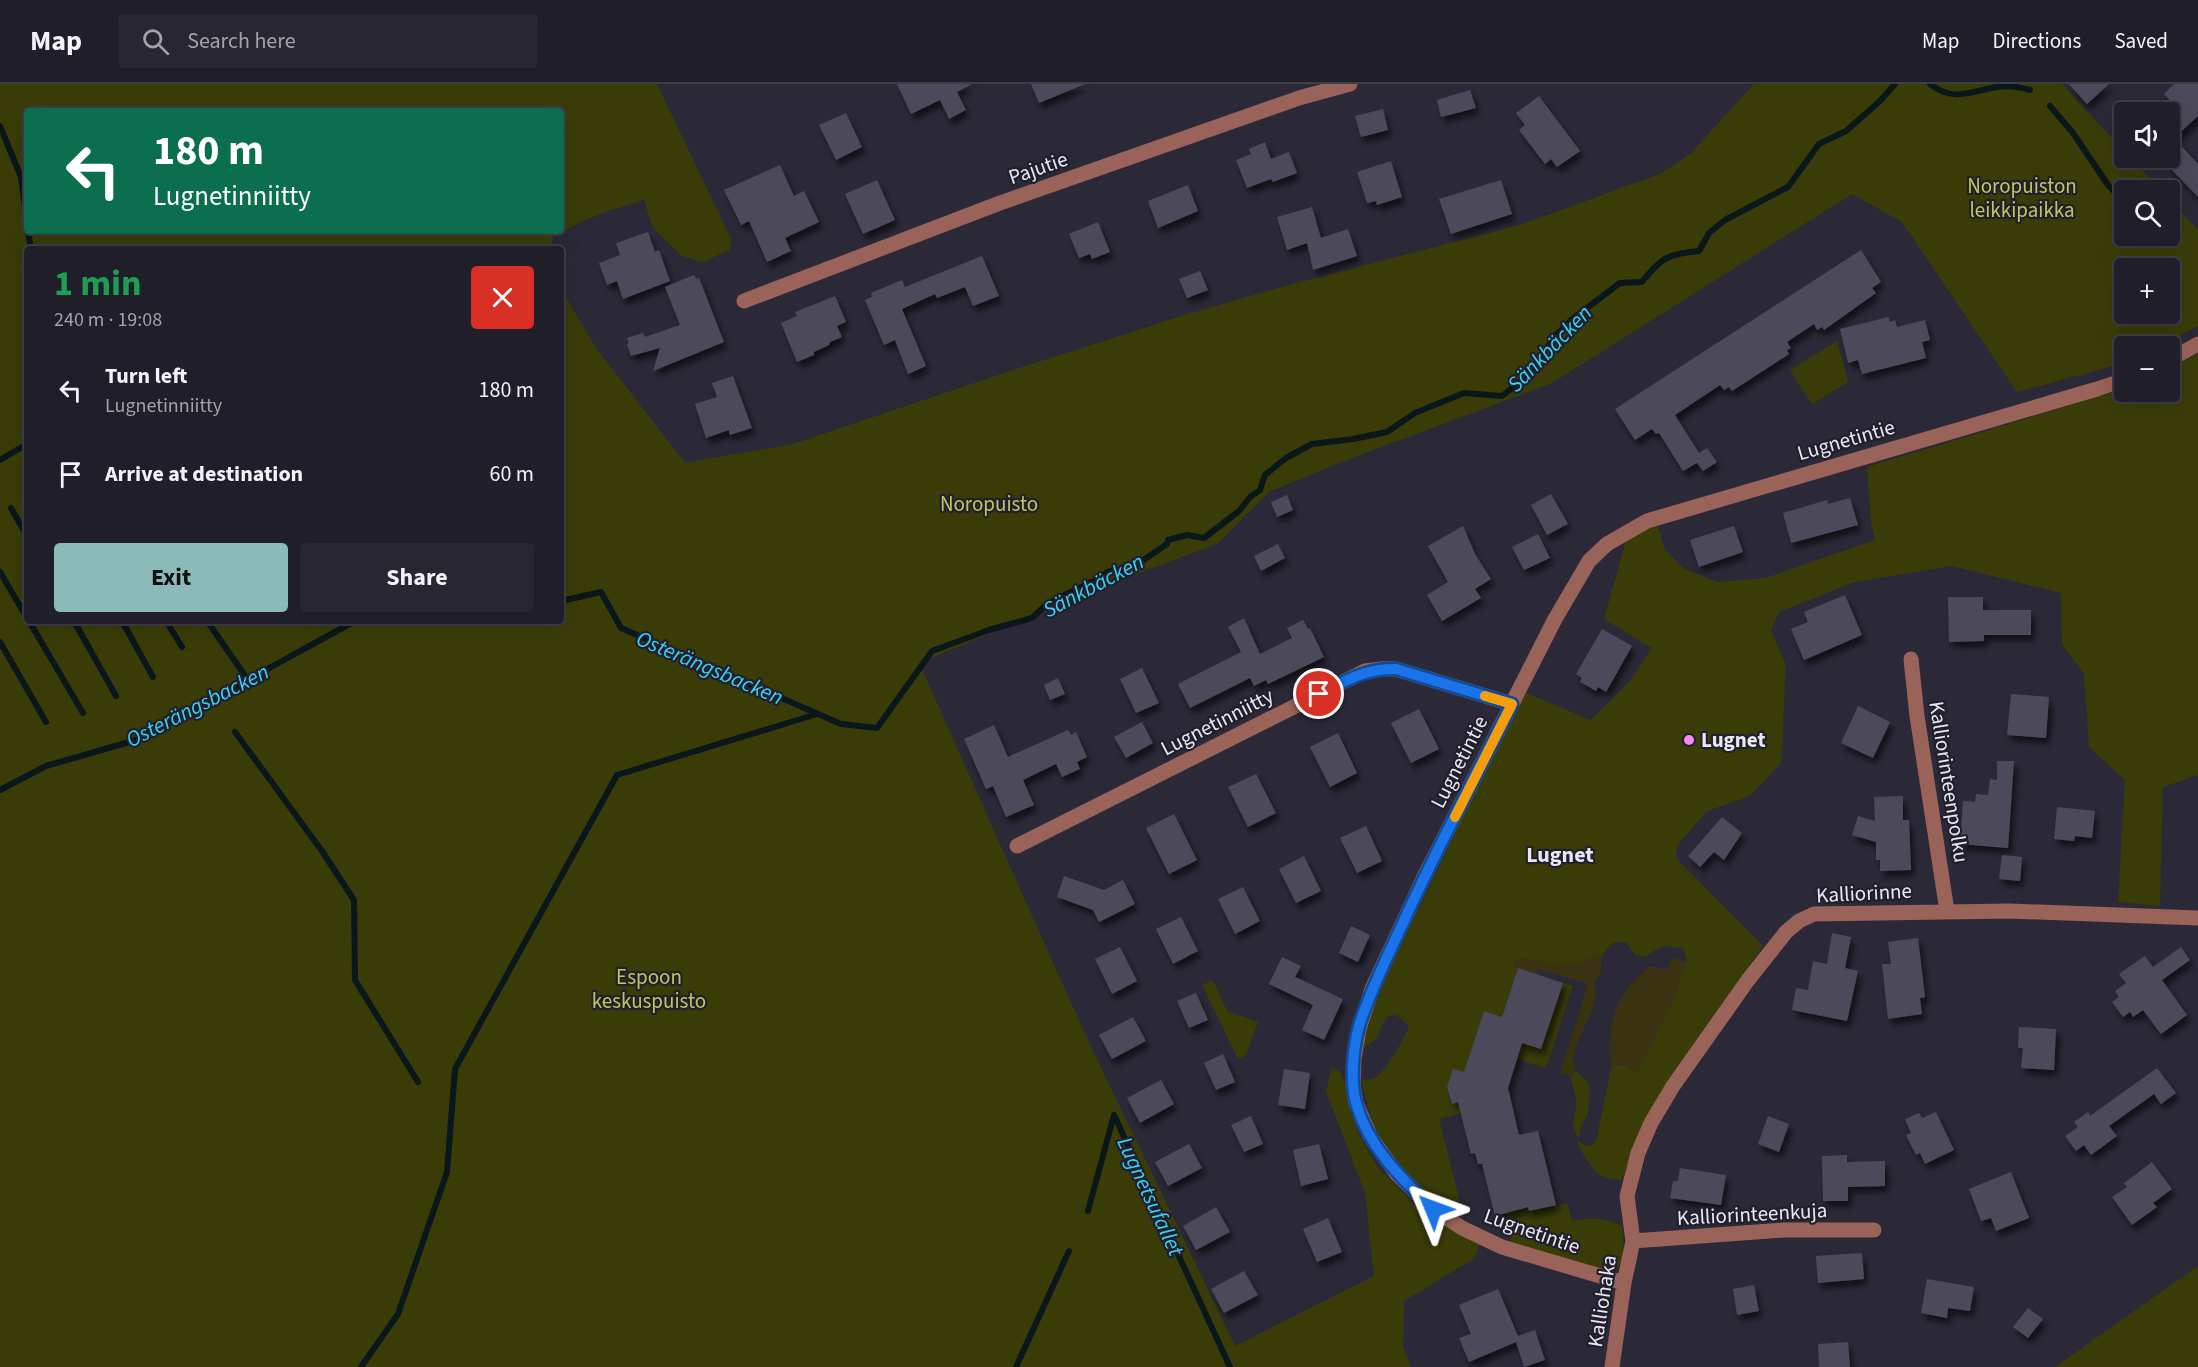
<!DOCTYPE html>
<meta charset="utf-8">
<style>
:root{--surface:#201f29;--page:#282731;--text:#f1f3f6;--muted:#a2a2a8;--line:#3d3d46;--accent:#8bbbb9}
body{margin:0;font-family:"Source Sans 3",sans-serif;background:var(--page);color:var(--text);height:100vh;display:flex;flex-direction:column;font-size:22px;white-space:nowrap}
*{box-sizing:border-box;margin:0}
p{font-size:20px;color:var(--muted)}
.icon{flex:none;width:33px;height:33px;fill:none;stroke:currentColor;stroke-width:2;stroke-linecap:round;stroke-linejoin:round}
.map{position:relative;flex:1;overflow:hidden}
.side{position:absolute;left:24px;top:162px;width:540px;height:378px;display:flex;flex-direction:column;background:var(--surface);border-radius:6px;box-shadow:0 6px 24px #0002,0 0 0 2px var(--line)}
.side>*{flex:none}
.top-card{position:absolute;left:24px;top:24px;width:540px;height:126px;border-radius:6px;box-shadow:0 6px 24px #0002,0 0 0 2px var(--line);background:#0b6e4f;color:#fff;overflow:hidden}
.fabs{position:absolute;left:2114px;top:18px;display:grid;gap:12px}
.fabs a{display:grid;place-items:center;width:66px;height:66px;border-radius:6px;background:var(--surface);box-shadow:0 6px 24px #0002,0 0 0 2px var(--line);font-size:30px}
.pin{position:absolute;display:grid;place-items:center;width:51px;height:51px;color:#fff;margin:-26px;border:3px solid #fff;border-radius:50%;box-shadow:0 2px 6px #0007}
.me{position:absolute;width:66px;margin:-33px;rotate:314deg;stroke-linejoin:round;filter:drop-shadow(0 0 4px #0008)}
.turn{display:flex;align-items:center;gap:21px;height:126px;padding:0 30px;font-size:27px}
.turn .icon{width:78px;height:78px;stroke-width:2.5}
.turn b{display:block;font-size:42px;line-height:51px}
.round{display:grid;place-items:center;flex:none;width:63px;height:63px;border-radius:6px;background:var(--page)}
.headline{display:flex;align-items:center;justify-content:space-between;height:102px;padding:0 30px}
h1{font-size:36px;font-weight:700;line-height:45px;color:#1e9e55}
.primary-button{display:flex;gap:12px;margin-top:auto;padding:12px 30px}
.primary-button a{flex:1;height:69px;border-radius:6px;background:var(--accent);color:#111;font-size:24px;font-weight:700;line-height:69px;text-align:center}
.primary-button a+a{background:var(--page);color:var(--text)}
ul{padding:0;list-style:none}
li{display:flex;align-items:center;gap:18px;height:84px;padding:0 30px}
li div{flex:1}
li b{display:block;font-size:22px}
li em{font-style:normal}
header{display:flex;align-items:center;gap:36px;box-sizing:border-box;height:84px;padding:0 30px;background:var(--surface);border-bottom:2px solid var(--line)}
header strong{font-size:28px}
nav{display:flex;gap:33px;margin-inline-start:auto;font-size:21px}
.search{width:420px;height:54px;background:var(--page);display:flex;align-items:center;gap:15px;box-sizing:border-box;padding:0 21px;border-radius:6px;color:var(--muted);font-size:22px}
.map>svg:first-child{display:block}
.green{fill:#3a3c08;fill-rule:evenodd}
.sand{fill:#3b3212}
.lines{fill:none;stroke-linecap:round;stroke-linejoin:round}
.stream{stroke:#09161a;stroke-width:6}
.building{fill:#4c4a5a;filter:url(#shadow)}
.minor{stroke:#996359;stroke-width:15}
.route-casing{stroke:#114b97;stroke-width:15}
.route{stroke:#1a73e8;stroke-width:10}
.slow{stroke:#f59e0b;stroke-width:10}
.poi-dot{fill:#f589ee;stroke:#221f2d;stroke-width:2}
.labels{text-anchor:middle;stroke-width:4.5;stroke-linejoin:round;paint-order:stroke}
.street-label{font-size:21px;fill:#e9e7f1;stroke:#221f2d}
.park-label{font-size:21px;fill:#c0c75b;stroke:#221f2d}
.poi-label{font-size:21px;font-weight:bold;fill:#e9e7f1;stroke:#221f2d;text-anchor:start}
.water-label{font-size:22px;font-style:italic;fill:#36d4f6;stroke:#221f2d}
.neighbourhood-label{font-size:22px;font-weight:bold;fill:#e9e7f1;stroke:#221f2d}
</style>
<header>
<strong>Map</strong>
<div class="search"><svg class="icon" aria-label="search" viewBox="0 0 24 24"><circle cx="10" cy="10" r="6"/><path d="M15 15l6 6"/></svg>Search here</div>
<nav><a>Map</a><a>Directions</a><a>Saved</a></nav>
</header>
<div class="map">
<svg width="2198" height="1283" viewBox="0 0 2198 1283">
<defs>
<filter id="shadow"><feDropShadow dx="3.5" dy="6" stdDeviation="3" flood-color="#0009"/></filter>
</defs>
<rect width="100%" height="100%" fill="#2b2937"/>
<!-- green -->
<path class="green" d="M0,0H657L731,155L730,166L702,178L682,172L653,144L644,116C608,127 585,133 553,154L550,165H27V537H561V205L596,264L685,379L793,360L1013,286L1185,231L1278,204L1523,140L1662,89L1691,69L1754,0H2062L2124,67V74H2130L2161,106H2124V152H2169V115L2198,146V242L2159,262H2124V279L2017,308L1902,138L1852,110L1552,299L1339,379L1269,408L1217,460L1101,503L919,579L1084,948L1235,1262L1374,1192L1365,1109L1326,1007L1332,983L1341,989L1358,1048L1378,1084L1425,1130L1479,1160L1475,1174L1404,1217L1403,1263L1411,1283H0ZM27,27H561V147H27ZM2124,184H2169V230H2124Z
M1837,257L1848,298L1812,320L1790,286Z
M2198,270V691L2163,703L2160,822L2118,818L2125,696L2089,663L2084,590L2062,560L2061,509L1952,482L1854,498L1779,528L1771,546L1786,581L1781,679L1750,712L1707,727L1677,761L1676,774L1763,862L1668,996L1621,1096C1595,1096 1590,1081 1578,1061V1056L1582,1060L1589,1062L1596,1058L1611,984C1623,976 1627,982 1638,988L1674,913L1687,877L1683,864L1663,862L1644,873L1635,871L1626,858L1613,859L1601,873C1587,873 1578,882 1564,882C1548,881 1533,875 1517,875L1514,881L1518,884L1502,933L1484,927L1464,988L1453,985L1447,1003L1451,1019L1458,1018L1461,1029L1439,1035L1459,1114L1453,1129L1428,1112L1399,1081L1374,1044L1361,997C1365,996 1371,995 1375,994C1384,989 1407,952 1409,942L1396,931L1389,932L1384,937L1377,954L1361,966V958L1374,918L1502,651L1526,609L1591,636L1630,597L1652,564L1604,535L1626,457L1657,439L1664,464L1684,485L1718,498L1766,494L1875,456L1871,438L1867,383L2124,305V308H2169V284Z
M1213,896L1227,927L1258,938L1246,971L1238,975L1202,901Z
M1563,899L1573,902L1546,984L1517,975L1522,959L1541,964Z
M1576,987L1587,997L1590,1004L1588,1029L1580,1045L1579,1054C1567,1041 1578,1028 1576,1014C1575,1007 1572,1000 1571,994Z
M1567,1119L1572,1137C1593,1134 1602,1133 1622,1142C1622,1159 1631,1182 1608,1188L1511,1159L1506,1129L1528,1123L1530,1127Z
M2198,1182V1283H2055Z"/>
<!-- sand -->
<path class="sand" d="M1590,873H1601V886L1594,901C1604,925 1564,961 1576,987L1571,992L1560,989L1588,900L1538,885L1536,890L1518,884L1514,877C1533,867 1559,893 1590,873Z
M1677,874L1684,878L1687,877L1674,913L1638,988C1628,981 1622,976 1611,984C1607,952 1611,920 1635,896C1639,892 1644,886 1649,883C1655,881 1660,886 1667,885L1672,875Z"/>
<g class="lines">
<!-- stream -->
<path class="stream" d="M1930,0C1954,19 1971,7 1997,3C2009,1 2018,3 2030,6
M2050,22L2073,49L2108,101L2124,118
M0,42L21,93L27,139
M28,147L31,165
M0,376L27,360
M11,424L27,452
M0,488L27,534
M561,517L601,508L621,544L841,640L877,644L932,567L989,546L1032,534L1048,519L1100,494L1107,488L1136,481L1167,460L1168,456L1187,451L1204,454L1239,427L1250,413L1260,406L1265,391L1286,374L1312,360L1353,355L1387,348L1415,329L1464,309L1502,312L1526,293L1557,250L1571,236L1620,199L1642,198C1662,173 1668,170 1699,167L1709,149L1725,136L1788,103L1819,60L1846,47L1880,17L1895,0
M29,537L83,629
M74,537L116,612
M122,537L153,593
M166,537L182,563
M207,537L248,596
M0,558L46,638
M235,648L322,767L354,816L355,896L418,998
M0,706L46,682L140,655L355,537
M1088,1127L1114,1031L1230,1283
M361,1283L398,1230L447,1088L455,985L617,691L817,630
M1016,1283L1069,1167"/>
</g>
<!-- building -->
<path class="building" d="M897,0H972L957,8L966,26L949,35L940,16L911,30Z
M1031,0H1085L1039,19Z
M2069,0H2109L2087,20Z
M2174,0H2198V32L2174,54L2198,80V113L2169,83V15L2164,10Z
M1470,6L1476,24L1441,33L1437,16Z
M1539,12L1580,67L1557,83L1551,75L1545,80L1519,46L1525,41L1516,29Z
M1383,25L1388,46L1361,53L1355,32Z
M846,29L862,63L836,76L819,41Z
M1265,58L1271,75L1289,68L1297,89L1273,98L1271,95L1247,104L1236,76L1251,70L1249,65Z
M1391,77L1402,113L1377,121L1376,117L1367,119L1357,88Z
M780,81L794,112L804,107L819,138L785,154L791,167L767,178L749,137L741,141L724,106Z
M877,96L895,136L863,150L845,110Z
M1501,96L1512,130L1451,150L1439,115Z
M1188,101L1198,127L1158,144L1148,117Z
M1312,123L1321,154L1348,145L1357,172L1313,186L1307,159L1287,166L1277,133Z
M1098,138L1110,168L1092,175L1090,170L1079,174L1069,150Z
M648,148L655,168L659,166L670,197L623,215L617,197L607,201L599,179L620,171L616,159Z
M1861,166L1881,198L1872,204L1876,209L1824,246L1822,243L1817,246L1814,240L1787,258L1791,264L1787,266L1789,270L1732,307L1729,303L1724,306L1720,301L1675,331L1699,369L1707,364L1717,378L1703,387L1697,379L1683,387L1659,349L1656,350L1652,345L1635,356L1615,325Z
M982,172L999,212L973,222L965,203L937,214L935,210L902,225L926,282L908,290L895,256L884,261L865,216L872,213L871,209L902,196L905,203Z
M1200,187L1208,206L1187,214L1179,195Z
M694,191L696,195L699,194L724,258L653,287L660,264L631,272L627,260L629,259L627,254L643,249L645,253L680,241L665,203Z
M835,212L846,238L837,242L842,253L830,258L829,261L814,268V271L797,278L781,239L797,232L795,228Z
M1889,233L1890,238L1895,236L1897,243L1925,236L1930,256L1922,258L1926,274L1862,290L1858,276L1848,279L1840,245Z
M733,292L752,344L730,351L729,346L706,354L695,320L717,313L712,299Z
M1551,410L1568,440L1547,451L1531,421Z
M1287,411L1293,426L1277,433L1271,418Z
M1850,414L1858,441L1791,459L1783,429L1827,416L1828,420Z
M1463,442L1475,470L1491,495L1475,505L1481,514L1442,537L1427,511L1448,498L1428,462Z
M1734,442L1743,468L1699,483L1690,456Z
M1538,450L1550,474L1524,486L1512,463Z
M1278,460L1285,474L1261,487L1254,472Z
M1845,511L1862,551L1804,576L1791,545L1808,538L1804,528Z
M1948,513H1983V526H2031V551H1984V557L1949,558Z
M1244,534L1260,570L1292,554L1287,544L1303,536L1308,545L1310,544L1324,573L1268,600L1266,596L1254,602L1250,594L1190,624L1178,600L1241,568L1228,543Z
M1602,545L1632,562L1606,608L1598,603L1596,607L1580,598L1582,594L1576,590Z
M1142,584L1159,619L1136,629L1120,595Z
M1058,594L1065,610L1050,616L1044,601Z
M2011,610L2049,613L2046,654L2007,651Z
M1858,622L1890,638L1873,674L1841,659Z
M1419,625L1439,665L1411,679L1391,639Z
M1142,638L1153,659L1126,674L1114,653Z
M994,641L1008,673L1068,646L1071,651L1076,648L1087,673L1077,678L1080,685L1062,693L1056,680L1023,696L1034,721L1006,733L993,702L986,705L964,655Z
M1338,649L1357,689L1330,703L1310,663Z
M1997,677H2014L2008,764L1960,760L1963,717L1975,718L1976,710L1988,711L1990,695L1997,696Z
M1256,690L1276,729L1248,743L1228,703Z
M1903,712V736H1909L1911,786L1880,787V776H1876V758L1852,751L1858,732L1875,737L1874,713Z
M2057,723L2095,727L2092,754L2075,752L2074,757L2054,755Z
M1174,730L1197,776L1169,790L1146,744Z
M1722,733L1742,749L1724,776L1714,768L1700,783L1688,772Z
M1366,742L1382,777L1357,789L1340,754Z
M2002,771L2022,773L2020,797L1999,795Z
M1304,772L1321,807L1296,819L1279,785Z
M1064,792L1104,806L1123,796L1135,820L1099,838L1093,826L1057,813Z
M1243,803L1260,837L1235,850L1218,815Z
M1181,833L1198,867L1173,880L1156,845Z
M1351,842L1370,851L1358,878L1339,869Z
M1832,849L1851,853L1845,884L1858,887L1847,937L1792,926L1796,904L1808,906L1813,877L1827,880Z
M1918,854L1925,913L1920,914L1922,930L1888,935L1882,880H1891L1888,858Z
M1120,863L1137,897L1112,910L1095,875Z
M2181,863L2190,876L2162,896L2187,931L2161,950L2143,926L2133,933L2130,928L2123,933L2112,918L2119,913L2115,907L2126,899L2119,890L2145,872L2153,883Z
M1282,873L1301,882L1295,893L1343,915L1324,956L1302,946L1313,921L1269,900Z
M1518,884L1563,899L1541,965L1522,959L1508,1004L1519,1051L1538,1047L1556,1121L1529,1127L1528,1123L1495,1132L1482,1080H1478L1475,1069L1471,1070L1458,1018L1452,1020L1447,1003L1453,985L1464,988L1484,927L1502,933Z
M1196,909L1208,936L1189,944L1177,917Z
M1133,933L1146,957L1112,975L1099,951Z
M2019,943L2056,945L2054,986L2021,984L2023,964H2018Z
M1223,970L1235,998L1216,1006L1204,979Z
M2157,984L2176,1009L2161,1020L2154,1010L2109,1042L2117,1052L2091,1071L2084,1061L2076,1067L2065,1052L2078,1043L2074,1038L2088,1028L2090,1032Z
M1284,985L1310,989L1305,1025L1278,1021Z
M1161,996L1174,1020L1140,1039L1127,1014Z
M1936,1028L1954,1066L1925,1080L1920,1069L1916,1071L1906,1051L1911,1049L1905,1035L1919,1029L1922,1034Z
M1251,1032L1263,1060L1244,1068L1231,1041Z
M1768,1032L1789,1040L1779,1068L1758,1060Z
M1189,1060L1202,1084L1168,1102L1155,1078Z
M1319,1060L1328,1095L1301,1102L1293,1066Z
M1847,1071V1078L1885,1077V1102L1848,1103V1117H1823L1822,1072Z
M2152,1078L2172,1105L2153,1119L2157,1123L2132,1141L2112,1113L2127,1103L2124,1099Z
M1680,1084L1726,1091L1721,1121L1670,1114L1673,1097H1678Z
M2011,1088L2029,1134L1996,1147L1991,1134L1981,1137L1969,1105Z
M1216,1123L1230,1148L1196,1166L1183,1142Z
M1328,1134L1342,1168L1317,1178L1303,1145Z
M1862,1169L1864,1195L1818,1199L1816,1172Z
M1244,1187L1258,1211L1224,1229L1211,1205Z
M1927,1195L1974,1203L1970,1227L1948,1224L1947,1234L1921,1229Z
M1754,1201L1759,1227L1737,1231L1733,1205Z
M1498,1205L1518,1252L1535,1246L1545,1276L1524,1283L1516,1258L1469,1278L1459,1254L1471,1250L1459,1221Z
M2028,1224L2043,1235L2028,1254L2013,1243Z
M1848,1258L1850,1283H1819L1818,1260Z"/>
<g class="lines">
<!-- minor -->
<path class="minor" d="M744,217L1000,119L1299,14L1350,0
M2169,276L2198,260
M1911,575L1917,632L1947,827
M1017,762L1365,587L1381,585H1396L1512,620
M1633,1157L1784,1146H1874
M1624,1199L1502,1163L1462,1144L1433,1125L1396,1089L1370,1052L1356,1019L1353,1001L1354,975L1359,945L1372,905L1425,791L1555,535L1589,477L1607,460L1647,437L2097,305L2124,296
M1612,1283L1624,1199L1633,1157L1627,1112L1638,1069L1651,1039L1673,1002L1748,896L1786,848L1799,837L1814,830L2009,827L2198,834"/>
</g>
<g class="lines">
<defs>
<path id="route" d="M1319,610C1346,597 1365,584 1396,585L1512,620C1475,694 1436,766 1402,841C1387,874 1370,907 1359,942C1353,965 1350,996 1356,1019C1368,1063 1402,1095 1433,1125"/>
</defs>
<!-- route casing -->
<use href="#route" class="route-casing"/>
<!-- route -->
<use href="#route" class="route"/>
<!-- slow -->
<path class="slow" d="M1455,733L1512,620L1485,612"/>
</g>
<!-- markers -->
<circle class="poi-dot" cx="1689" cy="656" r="6"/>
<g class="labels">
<!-- street labels -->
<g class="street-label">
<text transform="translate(1038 84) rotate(-19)" y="7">Pajutie</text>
<text transform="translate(1846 356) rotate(-16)" y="7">Lugnetintie</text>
<text transform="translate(1217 638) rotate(-27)" y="7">Lugnetinniitty</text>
<text transform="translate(1459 678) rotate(-63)" y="7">Lugnetintie</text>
<text transform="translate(1949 698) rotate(81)" y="7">Kalliorinteenpolku</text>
<text transform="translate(1864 809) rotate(-3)" y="7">Kalliorinne</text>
<text transform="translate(1752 1130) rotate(-3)" y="7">Kalliorinteenkuja</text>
<text transform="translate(1532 1147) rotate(19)" y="7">Lugnetintie</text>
<text transform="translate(1602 1217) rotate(-81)" y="7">Kalliohaka</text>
</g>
<!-- park labels -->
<g class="park-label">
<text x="2022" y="109">Noropuiston<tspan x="2022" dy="24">leikkipaikka</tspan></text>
<text x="989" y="427">Noropuisto</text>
<text x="649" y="900">Espoon<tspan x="649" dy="24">keskuspuisto</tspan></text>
</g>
<!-- poi labels -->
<g class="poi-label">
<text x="1701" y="663">Lugnet</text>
</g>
<!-- water labels -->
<g class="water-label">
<text transform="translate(1549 264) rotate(-46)" y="8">Sänkbäcken</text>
<text transform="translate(1093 501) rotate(-28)" y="8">Sänkbäcken</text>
<text transform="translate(710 583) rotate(23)" y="8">Osterängsbacken</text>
<text transform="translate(197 621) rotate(-27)" y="8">Osterängsbacken</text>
<text transform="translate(1151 1112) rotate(65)" y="8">Lugnetsufallet</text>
</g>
<!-- neighbourhood labels -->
<g class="neighbourhood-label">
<text x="1560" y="778">Lugnet</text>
</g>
</g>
</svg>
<div class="fabs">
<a><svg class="icon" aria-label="sound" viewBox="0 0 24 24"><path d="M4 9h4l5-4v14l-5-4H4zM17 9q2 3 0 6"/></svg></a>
<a><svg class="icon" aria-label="search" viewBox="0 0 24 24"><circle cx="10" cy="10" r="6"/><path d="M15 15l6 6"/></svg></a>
<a>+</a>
<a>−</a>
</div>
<div class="pin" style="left:1319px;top:610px;background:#d93025"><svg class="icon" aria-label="arrive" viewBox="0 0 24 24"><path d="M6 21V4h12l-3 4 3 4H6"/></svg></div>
<svg class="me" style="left:1433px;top:1125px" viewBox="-20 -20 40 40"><path d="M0-17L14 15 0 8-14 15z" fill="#1a73e8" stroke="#fff" stroke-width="4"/></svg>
<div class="top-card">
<div class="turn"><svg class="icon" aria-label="left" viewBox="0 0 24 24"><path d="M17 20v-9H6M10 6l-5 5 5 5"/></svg><div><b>180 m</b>Lugnetinniitty</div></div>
</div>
<section class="side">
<div class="headline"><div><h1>1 min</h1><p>240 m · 19:08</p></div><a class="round" style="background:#d93025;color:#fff"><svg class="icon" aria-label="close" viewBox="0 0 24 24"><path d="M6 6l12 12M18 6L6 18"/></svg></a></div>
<ul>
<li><svg class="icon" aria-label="left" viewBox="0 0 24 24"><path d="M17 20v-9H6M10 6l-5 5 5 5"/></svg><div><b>Turn left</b><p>Lugnetinniitty</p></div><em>180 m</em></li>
<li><svg class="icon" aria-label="arrive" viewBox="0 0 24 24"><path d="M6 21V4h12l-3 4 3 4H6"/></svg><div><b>Arrive at destination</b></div><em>60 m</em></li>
</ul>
<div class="primary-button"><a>Exit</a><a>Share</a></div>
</section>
</div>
